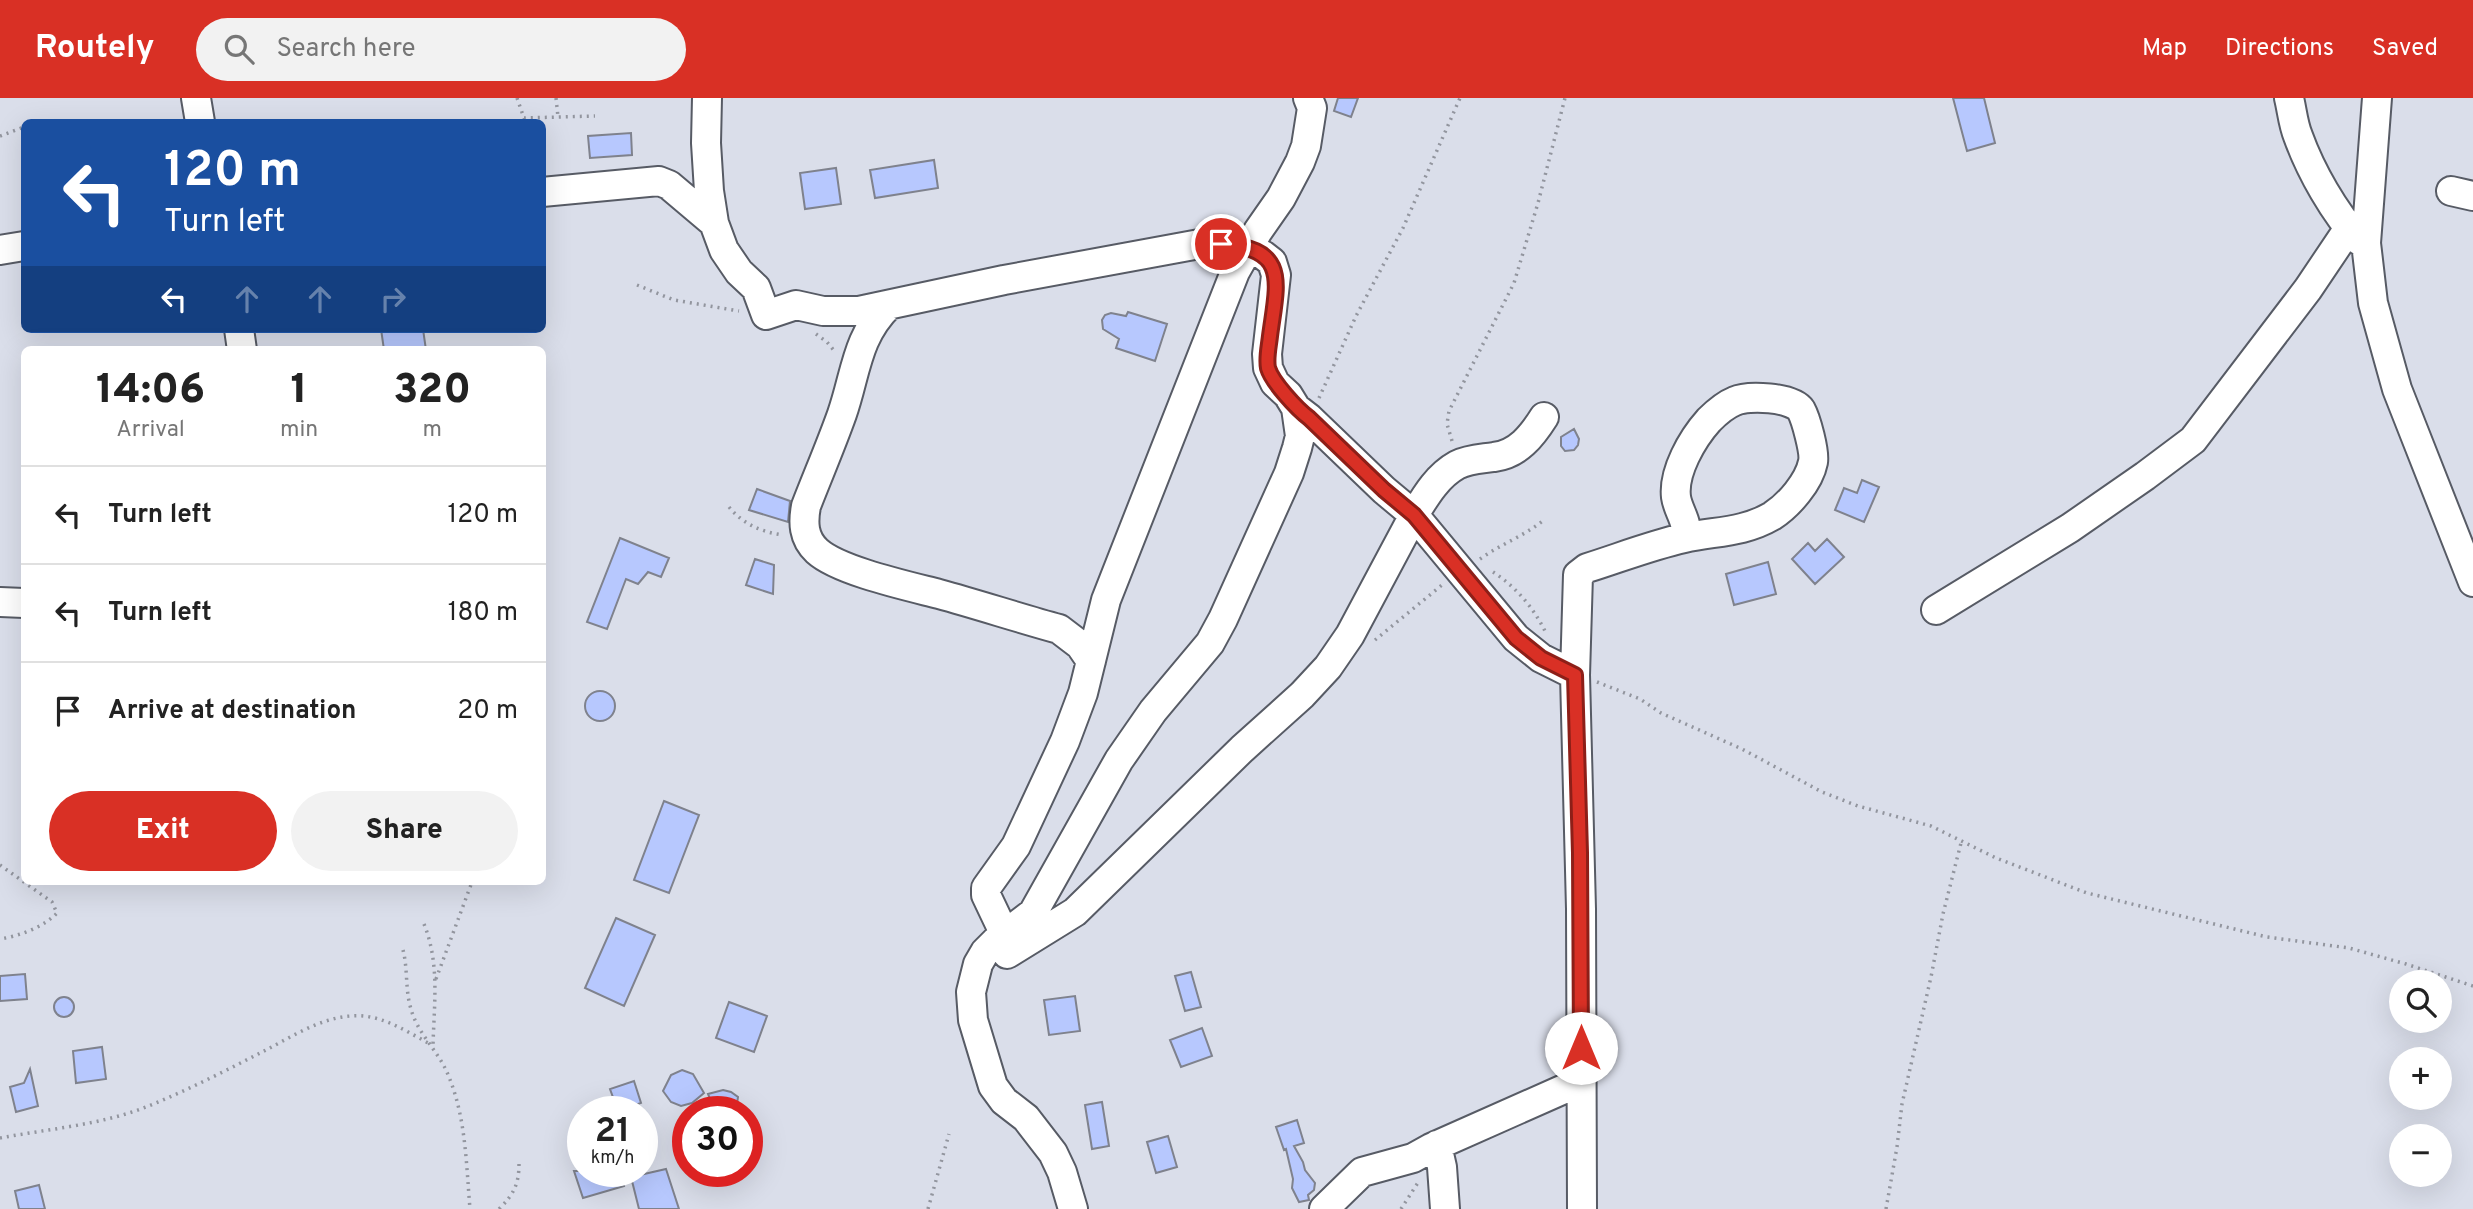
<!DOCTYPE html>
<meta charset="utf-8">
<style>
:root{--surface:#fff;--page:#f2f2f2;--text:#222;--muted:#767676;--line:#e0e0e0;--accent:#d93025}
body{margin:0;font-family:Overpass,sans-serif;background:var(--page);color:var(--text);height:100vh;display:flex;flex-direction:column;font-size:26px;white-space:nowrap}
*{box-sizing:border-box;margin:0}
p{font-size:23px;color:var(--muted)}
.icon{flex:none;width:38px;height:38px;fill:none;stroke:currentColor;stroke-width:2;stroke-linecap:round;stroke-linejoin:round}
.map{position:relative;flex:1;overflow:hidden}
.drawer{position:absolute;left:21px;top:248px;width:525px;height:539px;display:flex;flex-direction:column;background:var(--surface);border-radius:10px;box-shadow:0 7px 28px #0002}
.drawer>*{flex:none}
.top-card{position:absolute;left:21px;top:21px;width:525px;height:214px;border-radius:10px;box-shadow:0 7px 28px #0002;background:#1a4fa0;color:#fff;overflow:hidden}
.tools{position:absolute;left:2389px;top:872px;display:grid;gap:14px}
.tools a{display:grid;place-items:center;width:63px;height:63px;border-radius:50%;background:var(--surface);box-shadow:0 7px 28px #0002;font-size:35px}
.speed{position:absolute;left:567px;top:998px;display:flex;gap:14px;font-size:35px;font-weight:700;text-align:center}
.speed>*{display:grid;place-content:center;width:91px;height:91px;border-radius:50%;background:var(--surface);box-shadow:0 7px 28px #0002;line-height:1}
.speed small{font-size:18px;font-weight:400}
.speed .limit{border:10px solid #d22;background:#fff;color:#111}
.pin{position:absolute;display:grid;place-items:center;width:60px;height:60px;color:#fff;margin:-30px;border:4px solid #fff;border-radius:50%;box-shadow:0 2px 7px #0007}
.me{position:absolute;width:77px;margin:-38px;rotate:0deg;stroke-linejoin:round;filter:drop-shadow(0 0 5px #0008)}
.turn{display:flex;align-items:center;gap:24px;height:147px;padding:0 28px;font-size:32px}
.turn .icon{width:91px;height:91px;stroke-width:2.5}
.turn b{display:block;font-size:49px;line-height:60px}
.lanes{display:flex;align-items:center;height:66px;padding:0 28px;background:#0003;justify-content:center;gap:35px;direction:ltr}
.lanes .off{opacity:.35}
.eta{display:flex;justify-content:space-evenly;align-items:center;height:119px;text-align:center}
.eta b{font-size:42px;font-weight:800;line-height:49px}
.action{display:flex;gap:14px;margin-top:auto;padding:14px 28px}
.action a{flex:1;height:80px;border-radius:42px;background:var(--accent);color:#fff;font-size:28px;font-weight:800;line-height:80px;text-align:center}
.action a+a{background:var(--page);color:var(--text)}
ul{padding:0;list-style:none}
li{display:flex;align-items:center;gap:21px;height:98px;padding:0 28px;border-top:2px solid var(--line)}
li div{flex:1}
li b{display:block;font-size:26px}
li em{font-style:normal}
header{display:flex;align-items:center;gap:42px;box-sizing:border-box;height:98px;padding:0 35px;background:var(--accent);color:#fff}
header strong{font-size:33px}
nav{display:flex;gap:38px;margin-inline-start:auto;font-size:24px}
.search{width:490px;height:63px;background:var(--page);display:flex;align-items:center;gap:18px;box-sizing:border-box;padding:0 24px;border-radius:38px;color:var(--muted);font-size:26px}
.map>svg:first-child{display:block}
.building{fill:#b7c8fe;stroke:#7f828d;stroke-width:2}
.lines{fill:none;stroke-linecap:round;stroke-linejoin:round}
.minor-casing{stroke:#575b65;stroke-width:32}
.path{stroke:#92959e;stroke-width:3.5;stroke-dasharray:2 5;stroke-linecap:butt}
.minor{stroke:#fff;stroke-width:28}
.route-casing{stroke:#8d1f18;stroke-width:18}
.route{stroke:#d93025;stroke-width:12}
</style>
<header>
<strong>Routely</strong>
<div class="search"><svg class="icon" aria-label="search" viewBox="0 0 24 24"><circle cx="10" cy="10" r="6"/><path d="M15 15l6 6"/></svg>Search here</div>
<nav><a>Map</a><a>Directions</a><a>Saved</a></nav>
</header>
<div class="map">
<svg width="2473" height="1111" viewBox="0 0 2473 1111">
<rect width="100%" height="100%" fill="#dadeea"/>
<!-- building -->
<path class="building" d="M1338,0H1358L1351,19L1334,13Z
M1953,0H1984L1995,45L1967,53Z
M631,35L632,57L590,60L588,38Z
M934,62L938,90L875,100L870,72Z
M836,70L841,106L805,111L800,75Z
M1128,214L1167,226L1155,263L1116,250L1119,241L1103,231L1102,222L1105,217L1111,215L1126,218Z
M381,231H423L426,252H384Z
M1574,331L1579,341L1578,347L1574,352L1565,353L1561,348V339Z
M1862,382L1879,389L1864,424L1835,412L1844,390L1857,395Z
M757,391L790,403L788,424L749,412Z
M620,440L669,460L661,479L648,474L638,486L626,481L607,531L587,524Z
M1827,441L1844,459L1815,486L1792,461L1808,445L1815,453Z
M755,461L774,467L773,496L746,487Z
M1768,464L1776,496L1734,507L1726,476Z
M585 608a15 15 0 1 1 30 0a15 15 0 1 1-30 0Z
M664,703L699,717L669,795L634,782Z
M616,820L655,837L624,908L585,890Z
M1191,874L1201,909L1185,913L1175,878Z
M25,876L27,901L0,903V878Z
M1075,898L1080,933L1049,937L1044,902Z
M54 909a10 10 0 1 1 20 0a10 10 0 1 1-20 0Z
M729,904L767,918L754,954L716,940Z
M1202,930L1212,958L1181,969L1170,942Z
M102,949L106,981L76,985L73,953Z
M30,971L38,1008L16,1014L10,989L24,985Z
M682,972L693,976L704,995L692,1005L681,1008L671,1004L663,993L671,977Z
M634,983L641,1005L618,1013L610,991Z
M723,992L731,994L738,999L736,1013H715L708,996Z
M1102,1004L1109,1048L1092,1051L1085,1007Z
M1297,1022L1304,1045L1294,1048L1303,1064L1305,1072L1315,1085L1314,1092L1308,1097L1309,1102L1299,1104L1292,1090L1293,1081L1286,1051L1284,1052L1276,1029Z
M1168,1038L1177,1069L1156,1075L1147,1044Z
M666,1071L679,1111H639L631,1079Z
M574,1073H620L624,1088L583,1100Z
M39,1087L45,1111H19L15,1093Z"/>
<g class="lines">
<defs>
<path id="minor" d="M196,0L200,24
M707,0L706,45L709,93L714,125L724,152L739,174L756,190L766,217L796,207L823,213H859L1004,182L1205,145L1236,147L1250,150L1263,157L1272,164L1276,177L1267,256L1268,270L1275,285L1288,297L1296,310L1300,338L1297,350L1289,375L1223,521L1210,545L1153,613L1119,662L1033,815L995,844L985,854L978,866L971,894L973,922L993,988L1004,1003L1026,1020L1053,1055L1062,1074L1073,1111
M2289,0C2292,12 2293,26 2298,38C2311,74 2334,114 2360,143
M2377,0L2366,145L2373,205L2397,291L2473,484
M2451,93L2473,98
M542,94L659,83L669,87L714,125
M0,152L24,148
M889,207C856,239 856,276 842,316C831,347 818,377 806,408C803,424 803,440 817,453C839,473 908,488 939,496C979,507 1019,520 1059,531L1080,547L1091,563
M239,231L242,252
M1296,310L1309,320L1384,392L1414,417C1425,399 1437,378 1457,367C1469,361 1481,361 1494,359C1518,356 1532,338 1544,319
M0,504L24,505
M1936,512L2070,430L2145,378L2193,342L2308,191L2349,130
M1005,837L986,797V790L1016,748L1065,643L1083,595L1106,502L1235,174L1258,133L1281,100L1300,64L1306,48L1312,10L1308,0
M1007,856L1075,814L1242,651L1302,597L1328,569L1350,537L1414,417L1516,540L1541,560L1575,577
M1437,1047L1442,1069L1445,1111
M1324,1111L1362,1074L1413,1060L1431,1050L1564,991
M1582,1111L1581,811L1575,577L1578,477L1587,470C1619,460 1652,447 1684,440C1715,433 1743,435 1772,418C1789,407 1809,384 1813,364C1815,354 1806,321 1801,312C1792,299 1748,297 1735,303C1725,307 1716,315 1709,322C1692,341 1673,374 1676,399C1678,414 1690,425 1684,440"/>
</defs>
<!-- minor casing -->
<use href="#minor" class="minor-casing"/>
<!-- path -->
<path class="path" d="M517,0L524,20L595,18
M556,0L558,19
M0,38L24,29
M637,187L674,202L739,213
M816,236L827,244L836,255
M1319,300L1356,218L1403,130L1460,0
M1452,343L1447,326L1449,313L1514,185L1538,105L1565,0
M729,409C743,426 761,434 783,437
M1480,461C1501,446 1524,438 1544,422
M1493,474C1515,488 1533,509 1545,533
M1375,542L1442,487
M1597,584L1640,601L1661,615L1742,651L1822,694L1858,708L1931,728L1996,760L2087,795L2267,839L2349,850L2406,866L2473,888
M0,767L52,804L57,815C44,829 19,838 0,841
M424,826C440,866 434,906 433,948
M403,852C408,871 405,892 411,911C417,934 436,951 446,972C466,1016 466,1064 470,1111
M436,881L472,784
M0,1040C48,1031 100,1027 146,1009C186,993 225,973 262,954C290,940 319,920 351,918C379,915 406,933 430,946
M499,1111C513,1097 519,1087 519,1066
M928,1111L949,1036
M1401,1111L1419,1083
M1886,1111L1897,1049L1902,1006L1931,879L1943,816L1962,741"/>
<!-- minor -->
<use href="#minor" class="minor"/>
</g>
<g class="lines">
<defs>
<path id="route" d="M1221,146C1290,150 1277,185 1270,238C1269,248 1266,260 1268,270C1272,284 1297,311 1309,320L1384,392L1414,417L1516,540L1541,560L1575,577L1580,755L1581,950"/>
</defs>
<!-- route casing -->
<use href="#route" class="route-casing"/>
<!-- route -->
<use href="#route" class="route"/>
</g>
</svg>
<div class="tools">
<a><svg class="icon" aria-label="search" viewBox="0 0 24 24"><circle cx="10" cy="10" r="6"/><path d="M15 15l6 6"/></svg></a>
<a>+</a>
<a>−</a>
</div>
<div class="speed"><div>21<small>km/h</small></div><div class="limit">30</div></div>
<div class="pin" style="left:1221px;top:146px;background:#d93025"><svg class="icon" aria-label="arrive" viewBox="0 0 24 24"><path d="M6 21V4h12l-3 4 3 4H6"/></svg></div>
<svg class="me" style="left:1581px;top:950px" viewBox="-20 -20 40 40"><circle r="19" fill="#fff"/><path d="M0-13L10 11 0 6-10 11z" fill="#d93025"/></svg>
<div class="top-card">
<div class="turn"><svg class="icon" aria-label="left" viewBox="0 0 24 24"><path d="M17 20v-9H6M10 6l-5 5 5 5"/></svg><div><b>120 m</b>Turn left</div></div>
<div class="lanes"><svg class="icon" aria-label="left" viewBox="0 0 24 24"><path d="M17 20v-9H6M10 6l-5 5 5 5"/></svg><svg class="icon off" aria-label="ahead" viewBox="0 0 24 24"><path d="M12 20V5M6 11l6-6 6 6"/></svg><svg class="icon off" aria-label="ahead" viewBox="0 0 24 24"><path d="M12 20V5M6 11l6-6 6 6"/></svg><svg class="icon off" aria-label="right" viewBox="0 0 24 24"><path d="M7 20v-9h11M14 6l5 5-5 5"/></svg></div>
</div>
<section class="drawer">
<div class="eta">
<div><b>14:06</b><p>Arrival</p></div>
<div><b>1</b><p>min</p></div>
<div><b>320</b><p>m</p></div>
</div>
<ul>
<li><svg class="icon" aria-label="left" viewBox="0 0 24 24"><path d="M17 20v-9H6M10 6l-5 5 5 5"/></svg><div><b>Turn left</b></div><em>120 m</em></li>
<li><svg class="icon" aria-label="left" viewBox="0 0 24 24"><path d="M17 20v-9H6M10 6l-5 5 5 5"/></svg><div><b>Turn left</b></div><em>180 m</em></li>
<li><svg class="icon" aria-label="arrive" viewBox="0 0 24 24"><path d="M6 21V4h12l-3 4 3 4H6"/></svg><div><b>Arrive at destination</b></div><em>20 m</em></li>
</ul>
<div class="action"><a>Exit</a><a>Share</a></div>
</section>
</div>
